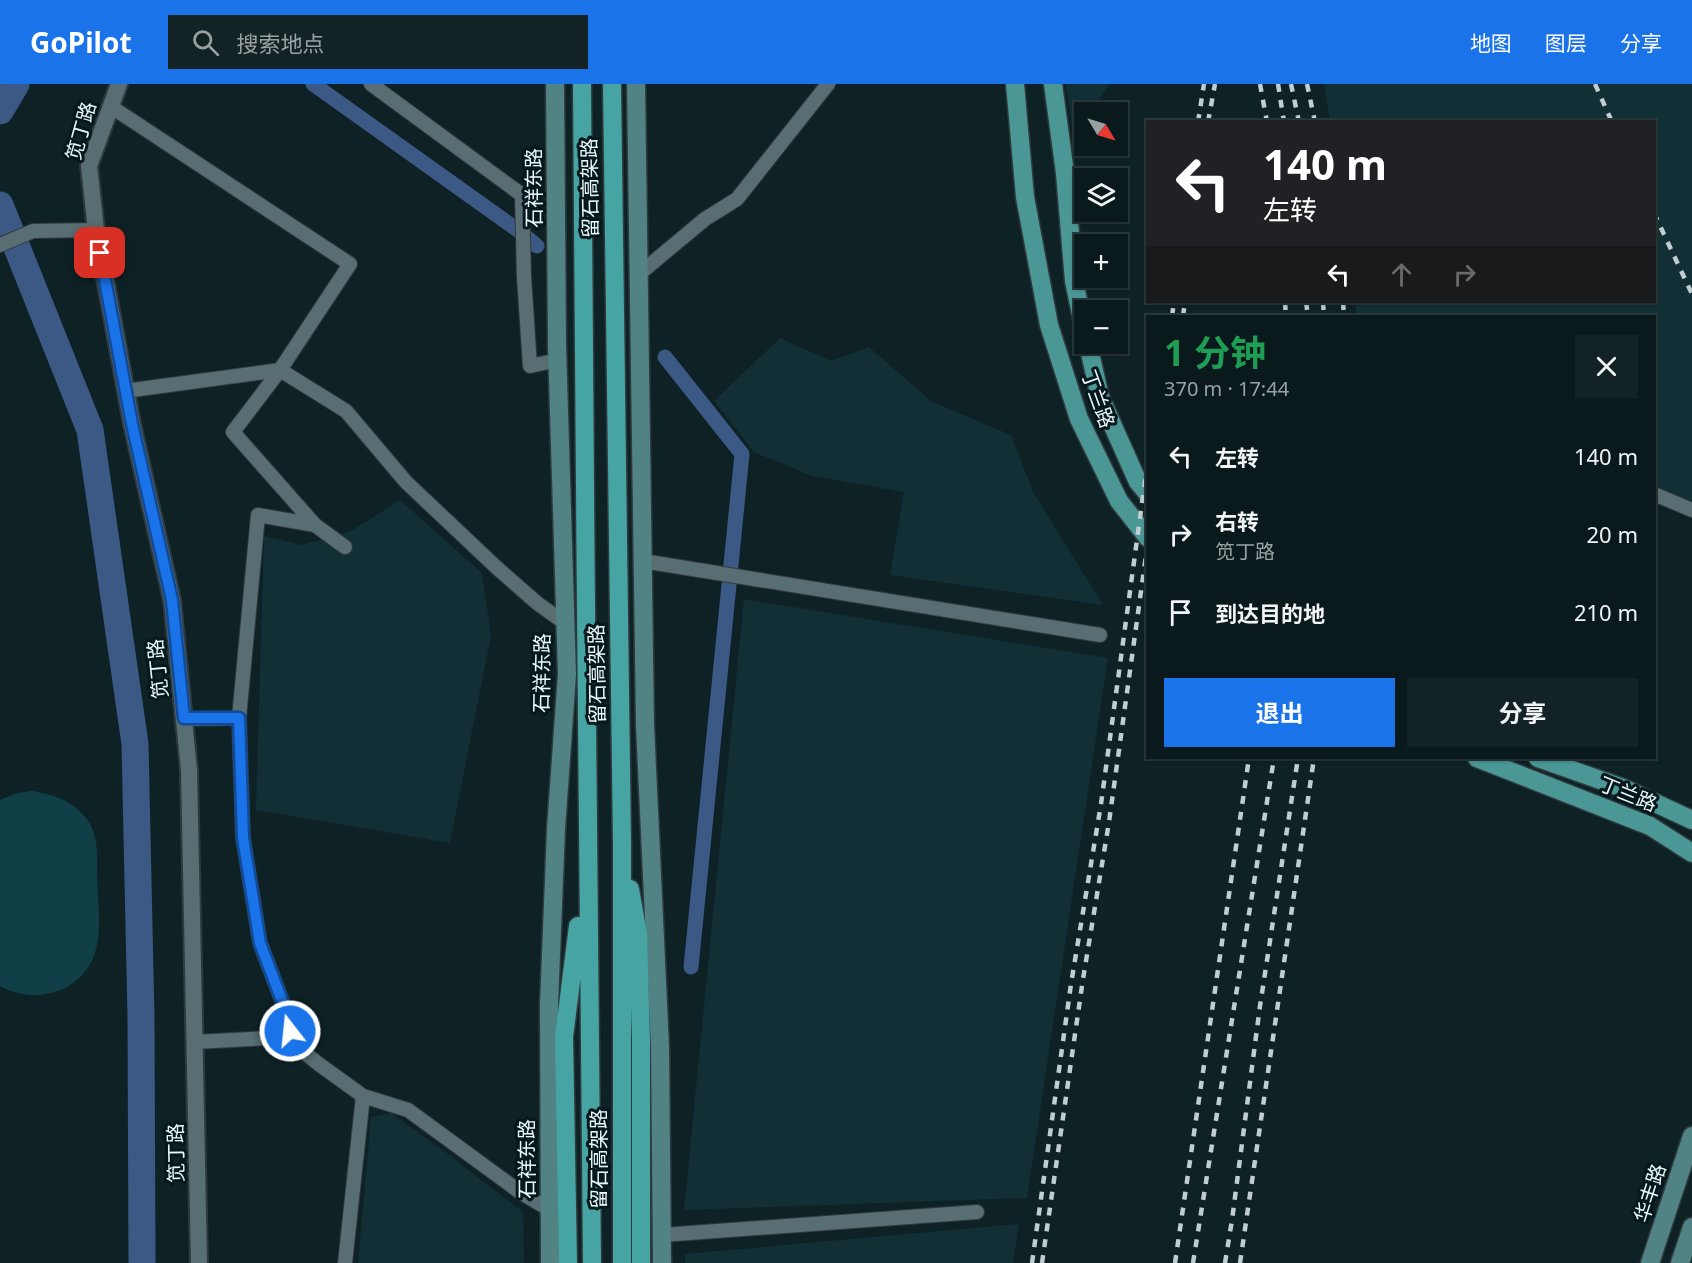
<!DOCTYPE html>
<html lang="zh">
<meta charset="utf-8">
<style>
:root{--surface:#0a1a1c;--page:#132325;--text:#f1f3f6;--muted:#99a1a3;--line:#2a383b;--accent:#1a73e8}
body{margin:0;font-family:"Noto Sans","Noto Sans SC",sans-serif;background:var(--page);color:var(--text);height:100vh;display:flex;flex-direction:column;font-size:22px;white-space:nowrap}
*{box-sizing:border-box;margin:0}
p{font-size:20px;color:var(--muted)}
.icon{flex:none;width:33px;height:33px;fill:none;stroke:currentColor;stroke-width:2;stroke-linecap:round;stroke-linejoin:round}
.map{position:relative;flex:1;overflow:hidden}
.panel{position:absolute;left:1146px;top:231px;width:510px;height:444px;display:flex;flex-direction:column;background:var(--surface);border-radius:0px;box-shadow:0 2px 4px #0004,0 0 0 2px var(--line)}
.panel>*{flex:none}
.top-card{position:absolute;left:1146px;top:36px;width:510px;height:183px;border-radius:0px;box-shadow:0 2px 4px #0004,0 0 0 2px var(--line);background:#202124;color:#fff;overflow:hidden}
.needle{width:39px;rotate:128deg}
.fabs{position:absolute;left:1074px;top:18px;display:grid;gap:12px}
.fabs a{display:grid;place-items:center;width:54px;height:54px;border-radius:0px;background:var(--surface);box-shadow:0 2px 4px #0004,0 0 0 2px var(--line);font-size:30px}
.pin{position:absolute;display:grid;place-items:center;width:51px;height:51px;color:#fff;margin:-26px;border-radius:12px;box-shadow:0 3px 9px #0006}
.me{position:absolute;width:66px;margin:-33px;rotate:344deg;stroke-linejoin:round;filter:drop-shadow(0 0 4px #0008)}
.turn{display:flex;align-items:center;gap:21px;height:126px;padding:0 18px;font-size:27px}
.turn .icon{width:78px;height:78px;stroke-width:2.5}
.turn b{display:block;font-size:42px;line-height:51px}
.lanes{display:flex;align-items:center;height:57px;padding:0 18px;background:#0003;justify-content:center;gap:30px;direction:ltr}
.lanes .off{opacity:.35}
.round{display:grid;place-items:center;flex:none;width:63px;height:63px;border-radius:0px;background:var(--page)}
.overview{display:flex;align-items:center;justify-content:space-between;height:102px;padding:0 18px}
h1{font-size:36px;font-weight:700;line-height:45px;color:#1e9e55}
.button{display:flex;gap:12px;margin-top:auto;padding:12px 18px}
.button a{flex:1;height:69px;border-radius:0px;background:var(--accent);color:#fff;font-size:24px;font-weight:700;line-height:69px;text-align:center}
.button a+a{background:var(--page);color:var(--text)}
ul{padding:0;list-style:none}
li{display:flex;align-items:center;gap:18px;height:78px;padding:0 18px}
li div{flex:1}
li b{display:block;font-size:22px}
li em{font-style:normal}
header{display:flex;align-items:center;gap:36px;box-sizing:border-box;height:84px;padding:0 30px;background:var(--accent);color:#fff}
header strong{font-size:28px}
nav{display:flex;gap:33px;margin-inline-start:auto;font-size:21px}
.search{width:420px;height:54px;background:var(--page);display:flex;align-items:center;gap:15px;box-sizing:border-box;padding:0 21px;border-radius:0px;color:var(--muted);font-size:22px}
.map>svg:first-child{display:block}
.built{fill:#112f35}
.green{fill:#103f48}
.lines{fill:none;stroke-linecap:round;stroke-linejoin:round}
.canal{stroke:#3b5984;stroke-width:15}
.river{stroke:#3b5984;stroke-width:27}
.minor-casing{stroke:#2f3a3e;stroke-width:16}
.tertiary-casing{stroke:#2f3a3e;stroke-width:20}
.secondary-casing{stroke:#2f3a3e;stroke-width:21}
.primary-casing{stroke:#2f3a3e;stroke-width:21}
.trunk-casing{stroke:#2f3a3e;stroke-width:21}
.minor{stroke:#586e73;stroke-width:14}
.tertiary{stroke:#586e73;stroke-width:16}
.secondary{stroke:#518284;stroke-width:18}
.primary{stroke:#4a9796;stroke-width:18}
.trunk{stroke:#46a4a2;stroke-width:18}
.rail{stroke:#c0cdd1;stroke-width:4.5;stroke-dasharray:8 8;stroke-linecap:butt}
.route-casing{stroke:#114b97;stroke-width:15}
.route{stroke:#1a73e8;stroke-width:10}
.labels{text-anchor:middle;stroke-width:6;stroke-linejoin:round;paint-order:stroke}
.street-label{font-size:20px;fill:#ebf7fa;stroke:#05181c}
</style>
<header>
<strong>GoPilot</strong>
<div class="search"><svg class="icon" aria-label="search" viewBox="0 0 24 24"><circle cx="10" cy="10" r="6"/><path d="M15 15l6 6"/></svg>搜索地点</div>
<nav><a>地图</a><a>图层</a><a>分享</a></nav>
</header>
<div class="map">
<svg width="1692" height="1179" viewBox="0 0 1692 1179">
<rect width="100%" height="100%" fill="#0e2226"/>
<!-- built -->
<path class="built" d="M1066,0H1110L1089,28H1084V34L1073,49Z
M1324,0H1692V419L1655,401L1654,232H1357L1355,218H1654V38L1330,37Z
M780,254L831,277L869,263L931,317L1011,351L1033,408L1103,521L890,491L904,408L812,392L754,368L714,317Z
M400,416L482,489L491,551L450,759L256,726L264,452L302,461L351,447Z
M744,515L1108,574L1027,1114L684,1126Z
M391,1029L444,1067L523,1128L524,1179H358L371,1033Z
M1019,1140L1013,1179H685V1170Z"/>
<!-- green -->
<path class="green" d="M32,707C56,711 77,718 90,740C99,756 97,777 97,795C98,818 102,846 95,869C82,908 35,922 0,902V716L17,709Z"/>
<g class="lines">
<!-- canal -->
<path class="canal" d="M313,0L519,147L537,162
M665,273L742,370L691,883"/>
<!-- river -->
<path class="river" d="M0,27L16,0
M0,121L90,346L135,660L141,933L142,1179"/>
<defs>
<path id="minor" d="M371,0L522,111L524,193L530,282L558,276
M110,22L350,180L280,286L233,348L315,441L345,463
M0,161L33,147L96,146
M639,190L705,135L737,115L828,0
M125,307L280,286L346,327L406,398L496,483L537,519L565,539
M1654,410L1692,426
M643,477L1100,551
M184,635L239,634L258,431L315,441
M289,935L292,959L320,981L363,1012L408,1026L520,1108L550,1126
M194,958L268,954L289,935L260,859L243,754L239,634
M662,1151L977,1128
M345,1179L363,1012"/>
<path id="tertiary" d="M119,0L89,82L96,146L132,340L172,516L189,686L199,1179"/>
<path id="secondary" d="M636,0L645,641L660,963L662,1179
M550,1179L549,921L556,745L567,590L557,262L555,0
M1650,1179L1692,1052
M1680,1179L1692,1143"/>
<path id="primary" d="M1015,0L1025,113L1049,241L1079,335L1119,417L1148,454
M1053,0L1065,89L1074,197L1084,245
M1088,260L1100,313L1138,398L1148,410
M1477,674L1650,742L1692,769
M1538,674L1623,704L1692,736"/>
<path id="trunk" d="M582,0C586,393 586,786 592,1179
M612,0L622,759V1179
M630,805L638,850L641,956V1179
M568,1179L564,953L578,842"/>
</defs>
<!-- minor casing -->
<use href="#minor" class="minor-casing"/>
<!-- tertiary casing -->
<use href="#tertiary" class="tertiary-casing"/>
<!-- secondary casing -->
<use href="#secondary" class="secondary-casing"/>
<!-- primary casing -->
<use href="#primary" class="primary-casing"/>
<!-- trunk casing -->
<use href="#trunk" class="trunk-casing"/>
<!-- minor -->
<use href="#minor" class="minor"/>
<!-- tertiary -->
<use href="#tertiary" class="tertiary"/>
<!-- secondary -->
<use href="#secondary" class="secondary"/>
<!-- primary -->
<use href="#primary" class="primary"/>
<!-- trunk -->
<use href="#trunk" class="trunk"/>
<!-- rail -->
<path class="rail" d="M1260,0L1267,38
M1278,0L1284,38
M1291,0L1299,38
M1307,0L1315,38
M1595,0L1612,38
M1198,38L1204,0
M1208,38L1215,0
M1654,129L1692,210
M1285,218L1286,232
M1306,218L1308,232
M1323,218L1324,232
M1343,218L1344,232
M1172,232L1174,218
M1183,232L1185,218
M1032,1179L1071,900L1101,720L1148,375
M1042,1179L1083,895L1109,738L1148,457
M1175,1179L1249,674
M1193,1179L1274,674
M1225,1179L1232,1136L1260,922L1298,674
M1240,1179L1314,674"/>
</g>
<g class="lines">
<defs>
<path id="route" d="M100,169L132,340L172,516L184,634H239L243,754L260,859L289,935L290,947"/>
</defs>
<!-- route casing -->
<use href="#route" class="route-casing"/>
<!-- route -->
<use href="#route" class="route"/>
</g>
<g class="labels">
<!-- street labels -->
<g class="street-label">
<text transform="translate(81 47) rotate(-74)" y="7">笕丁路</text>
<text transform="translate(534 104) rotate(-90)" y="7">石祥东路</text>
<text transform="translate(590 104) rotate(-91)" y="7">留石高架路</text>
<text transform="translate(1098 315) rotate(70)" y="7">丁兰路</text>
<text transform="translate(158 585) rotate(-96)" y="7">笕丁路</text>
<text transform="translate(542 589) rotate(-89)" y="7">石祥东路</text>
<text transform="translate(597 590) rotate(-91)" y="7">留石高架路</text>
<text transform="translate(1628 710) rotate(22)" y="7">丁兰路</text>
<text transform="translate(176 1069) rotate(-91)" y="7">笕丁路</text>
<text transform="translate(527 1075) rotate(-90)" y="7">石祥东路</text>
<text transform="translate(599 1075) rotate(-90)" y="7">留石高架路</text>
<text transform="translate(1650 1109) rotate(-72)" y="7">华丰路</text>
</g>
</g>
</svg>
<div class="fabs">
<a><svg class="needle" viewBox="-14 -14 28 28"><path d="M0-13l5 13h-10z" fill="#e53935"/><path d="M0 13l5-13h-10z" fill="#99a1a3"/></svg></a>
<a><svg class="icon" aria-label="layers" viewBox="0 0 24 24"><path d="M12 4l9 5-9 5-9-5zM3 14l9 5 9-5"/></svg></a>
<a>+</a>
<a>−</a>
</div>
<div class="pin" style="left:100px;top:169px;background:#d93025"><svg class="icon" aria-label="arrive" viewBox="0 0 24 24"><path d="M6 21V4h12l-3 4 3 4H6"/></svg></div>
<svg class="me" style="left:290px;top:947px" viewBox="-20 -20 40 40"><circle r="17" fill="#1a73e8" stroke="#fff" stroke-width="3"/><path d="M0-11L8 9 0 5-8 9z" fill="#fff"/></svg>
<div class="top-card">
<div class="turn"><svg class="icon" aria-label="left" viewBox="0 0 24 24"><path d="M17 20v-9H6M10 6l-5 5 5 5"/></svg><div><b>140 m</b>左转</div></div>
<div class="lanes"><svg class="icon" aria-label="left" viewBox="0 0 24 24"><path d="M17 20v-9H6M10 6l-5 5 5 5"/></svg><svg class="icon off" aria-label="ahead" viewBox="0 0 24 24"><path d="M12 20V5M6 11l6-6 6 6"/></svg><svg class="icon off" aria-label="right" viewBox="0 0 24 24"><path d="M7 20v-9h11M14 6l5 5-5 5"/></svg></div>
</div>
<section class="panel">
<div class="overview"><div><h1>1 分钟</h1><p>370 m · 17:44</p></div><a class="round"><svg class="icon" aria-label="close" viewBox="0 0 24 24"><path d="M6 6l12 12M18 6L6 18"/></svg></a></div>
<ul>
<li><svg class="icon" aria-label="left" viewBox="0 0 24 24"><path d="M17 20v-9H6M10 6l-5 5 5 5"/></svg><div><b>左转</b></div><em>140 m</em></li>
<li><svg class="icon" aria-label="right" viewBox="0 0 24 24"><path d="M7 20v-9h11M14 6l5 5-5 5"/></svg><div><b>右转</b><p>笕丁路</p></div><em>20 m</em></li>
<li><svg class="icon" aria-label="arrive" viewBox="0 0 24 24"><path d="M6 21V4h12l-3 4 3 4H6"/></svg><div><b>到达目的地</b></div><em>210 m</em></li>
</ul>
<div class="button"><a>退出</a><a>分享</a></div>
</section>
</div>
